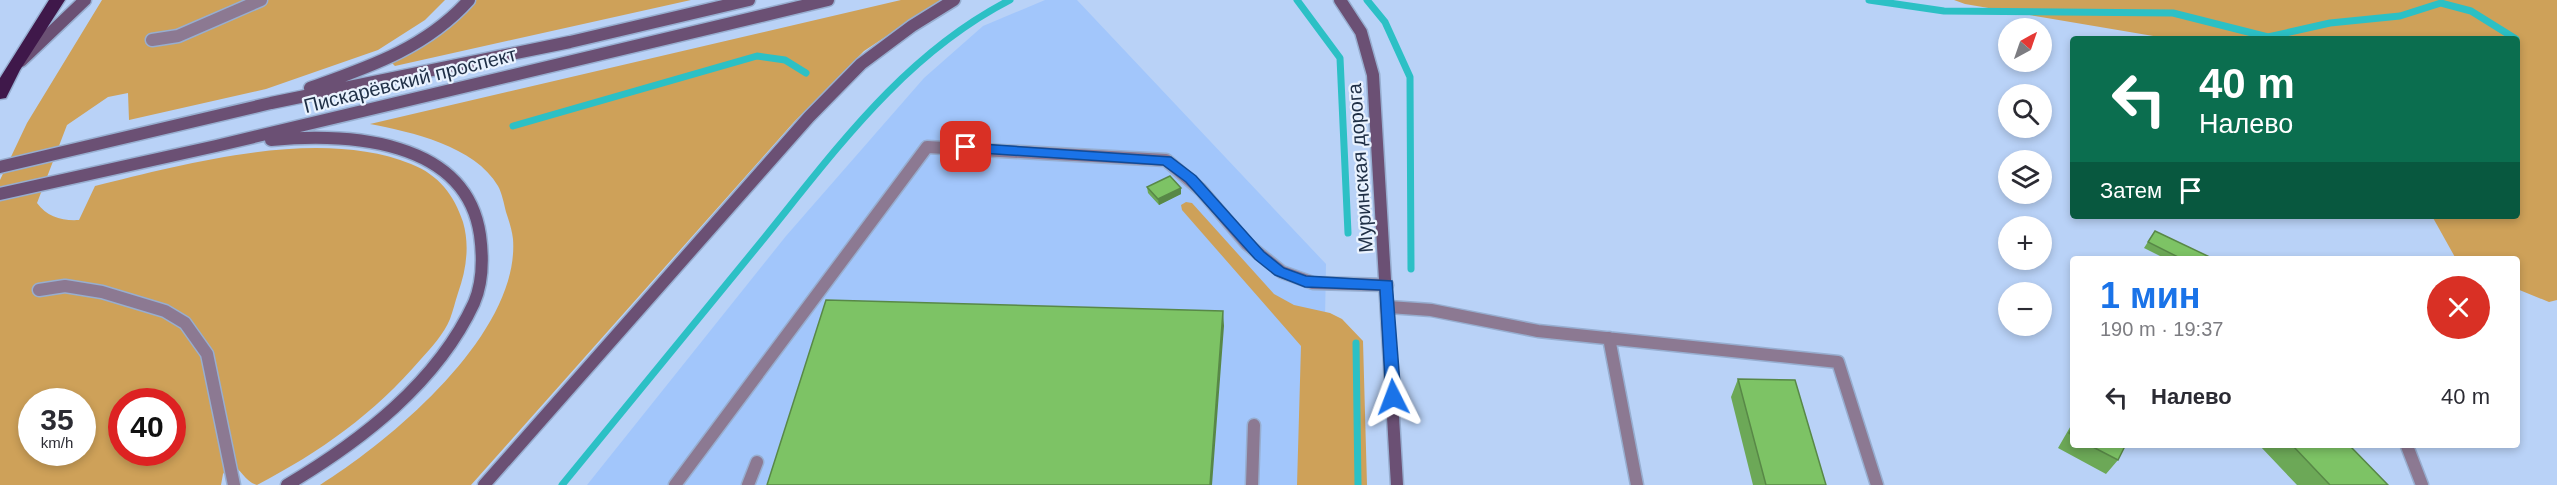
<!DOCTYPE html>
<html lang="ru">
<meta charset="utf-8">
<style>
:root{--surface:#fff;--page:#f7f7f7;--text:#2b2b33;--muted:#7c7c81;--accent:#1a73e8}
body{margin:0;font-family:Arial,sans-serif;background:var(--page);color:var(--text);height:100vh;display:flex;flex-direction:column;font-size:22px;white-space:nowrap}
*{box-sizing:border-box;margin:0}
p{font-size:20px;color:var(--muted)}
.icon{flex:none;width:33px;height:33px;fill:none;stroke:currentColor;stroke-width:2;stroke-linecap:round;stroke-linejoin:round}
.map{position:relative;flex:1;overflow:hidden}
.panel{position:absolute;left:2070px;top:256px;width:450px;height:192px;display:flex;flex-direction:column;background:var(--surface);border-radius:6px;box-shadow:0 3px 9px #0003}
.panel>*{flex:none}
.guide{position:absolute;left:2070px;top:36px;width:450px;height:183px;border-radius:6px;box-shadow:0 3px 9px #0003;background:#0b6e4f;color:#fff;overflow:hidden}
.needle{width:39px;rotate:40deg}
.buttons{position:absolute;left:1998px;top:18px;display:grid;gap:12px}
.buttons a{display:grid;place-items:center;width:54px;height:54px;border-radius:50%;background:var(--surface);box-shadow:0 3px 9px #0003;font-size:30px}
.speed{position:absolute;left:18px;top:388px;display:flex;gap:12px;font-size:30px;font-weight:700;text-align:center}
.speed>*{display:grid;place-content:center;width:78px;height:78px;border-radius:50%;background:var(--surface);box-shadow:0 3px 9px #0003;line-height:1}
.speed small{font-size:15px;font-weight:400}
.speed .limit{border:9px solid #d22;background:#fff;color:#111}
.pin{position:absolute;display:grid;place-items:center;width:51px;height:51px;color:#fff;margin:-26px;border-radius:12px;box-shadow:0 3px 9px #0006}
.me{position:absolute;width:66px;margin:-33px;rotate:357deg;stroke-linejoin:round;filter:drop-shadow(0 0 4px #0008)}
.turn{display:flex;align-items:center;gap:21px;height:126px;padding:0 30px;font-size:27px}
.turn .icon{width:78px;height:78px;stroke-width:2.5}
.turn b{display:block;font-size:42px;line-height:51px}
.then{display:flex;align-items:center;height:57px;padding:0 30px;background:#0003;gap:12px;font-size:22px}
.round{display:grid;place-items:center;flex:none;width:63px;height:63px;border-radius:32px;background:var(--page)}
.head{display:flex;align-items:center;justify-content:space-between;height:102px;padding:0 30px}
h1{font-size:36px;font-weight:700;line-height:45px;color:var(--accent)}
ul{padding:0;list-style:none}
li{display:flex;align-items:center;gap:18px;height:78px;padding:0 30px}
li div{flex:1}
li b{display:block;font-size:22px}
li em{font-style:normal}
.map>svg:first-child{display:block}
.built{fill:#a2c6fb}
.green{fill:#cea159;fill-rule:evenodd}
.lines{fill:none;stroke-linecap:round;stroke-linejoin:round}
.stream{stroke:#2cc0c5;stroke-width:7}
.lane-casing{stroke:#97aed0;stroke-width:15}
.secondary-casing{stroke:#97aed0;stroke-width:15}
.highway-casing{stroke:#97aed0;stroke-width:3}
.lane{stroke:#8c7992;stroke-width:12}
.secondary{stroke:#6b5074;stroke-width:12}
.highway{fill:#3f184a;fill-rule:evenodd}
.wall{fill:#6ca857}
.shaded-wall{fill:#588847}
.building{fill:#7dc365;stroke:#588847;stroke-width:1.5}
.route{fill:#1a73e8;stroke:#114b97;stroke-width:1.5}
.labels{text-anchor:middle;stroke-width:4.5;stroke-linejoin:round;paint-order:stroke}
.street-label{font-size:20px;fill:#1f2f46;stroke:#e9f2fe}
</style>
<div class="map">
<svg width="2557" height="485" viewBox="0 0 2557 485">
<rect width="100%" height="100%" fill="#b9d2f7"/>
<!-- built -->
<path class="built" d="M1045,0H1077L1326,264L1322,485H587L786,236L924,78L983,26Z"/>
<!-- green -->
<path class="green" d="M102,0H445L425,20L378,50L266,89L129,120L128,93L108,97L67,125L37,203C47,217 62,221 79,220L95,186C188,163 319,127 411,164C439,175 454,195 463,222C470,246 466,271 458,293C455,302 453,311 450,319C444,334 431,348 421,359C374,414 320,452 257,485C245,482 241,468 230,464L223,474L221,485H0V180L27,123ZM32,402H82V453H32ZM122,402H172V453H122Z
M474,0H691L395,66L392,63L419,47Z
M901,0H941L864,51L794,122L471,485H320C392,440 520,333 513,239C512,230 509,221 506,212C504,204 502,193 498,186C475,146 411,132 370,124Z
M1954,0H2557V300L2549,302L2517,289V260L2456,259L2432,216H2517V39H2171L1965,4Z
M1186,202L1192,203L1274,294L1294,305L1330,313L1342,319L1363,341L1367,485H1297L1301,346L1182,210L1181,205Z"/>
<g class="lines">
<!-- stream -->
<path class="stream" d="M1297,0L1340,58L1348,233
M1367,0L1385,22L1410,77L1411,269
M1869,0L1944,11L2173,13L2268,37L2330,23L2400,16L2441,3L2471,11L2516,39
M513,126L757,56L785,60L806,73
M1356,343L1358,485
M562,485C628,404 695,323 761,242C835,151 903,55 1010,0"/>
<defs>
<path id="lane" d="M152,40L178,36L261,0
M39,290L65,286L102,292L165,311L185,323L207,354L234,485
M1389,307L1431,310L1538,331L1838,362L1877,485
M1609,338L1637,485
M2407,446L2422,485
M675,485L927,147L1166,160L1201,190L1247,244L1282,272L1313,283L1387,285
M748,485L757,462
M1252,485L1254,425"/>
<path id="secondary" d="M1340,0L1361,32L1373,75L1397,485
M21,61L85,0
M310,88C369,67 426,48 469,0
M271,140C348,133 466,139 480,235C483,257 483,282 474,303C437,383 361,441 287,485
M0,167L271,103L570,42L749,0
M0,194L216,146L828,0
M484,485L809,117L861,64L912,26L954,0"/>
<path id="highway" d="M49,0H65L20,70L6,98L0,99V78Z"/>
</defs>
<!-- lane casing -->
<use href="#lane" class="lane-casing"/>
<!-- secondary casing -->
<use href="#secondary" class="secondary-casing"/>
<!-- highway casing -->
<use href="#highway" class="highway-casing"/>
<!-- lane -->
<use href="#lane" class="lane"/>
<!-- secondary -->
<use href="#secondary" class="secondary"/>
<!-- highway -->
<use href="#highway" class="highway"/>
</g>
<!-- wall -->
<path class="wall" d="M1147,187L1181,188V194L1159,205L1148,193Z
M2155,231L2216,260H2168L2144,248Z
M1738,379L1826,485H1753L1731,397Z
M2073,422V446H2125L2118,460L2106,474L2058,448Z
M2260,446H2350L2388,485H2297Z"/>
<!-- shaded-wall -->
<path class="shaded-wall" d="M1181,188V194L1159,205L1158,199Z
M1223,311L1224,326L1212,485H1210Z"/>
<!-- building -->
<path class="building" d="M1170,176L1181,188L1158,199L1147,187Z
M2155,231L2216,260H2184L2148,242Z
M826,300L1223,311L1210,485H767Z
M1738,379L1795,380L1826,485H1766Z
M2073,426V436L2069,433Z
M2091,446H2125L2118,460Z
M2293,446H2350L2388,485H2330Z"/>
<!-- route -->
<path class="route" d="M966,143L1171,157L1196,176L1264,252L1284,268L1306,276L1392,281L1401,397L1399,401H1388L1386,397L1380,290L1305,287L1275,275L1255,259L1186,182L1163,165L966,152L959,147Z"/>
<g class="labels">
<!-- street labels -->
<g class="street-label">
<text transform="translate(410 80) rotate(-14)" y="7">Пискарёвский проспект</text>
<text transform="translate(1360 168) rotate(-94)" y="7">Муринская дорога</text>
</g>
</g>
</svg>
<div class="buttons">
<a><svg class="needle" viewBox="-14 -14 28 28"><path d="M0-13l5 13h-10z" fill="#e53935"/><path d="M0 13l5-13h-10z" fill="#7c7c81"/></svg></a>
<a><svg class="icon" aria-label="search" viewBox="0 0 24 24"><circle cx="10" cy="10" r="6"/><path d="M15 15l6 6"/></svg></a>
<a><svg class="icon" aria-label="layers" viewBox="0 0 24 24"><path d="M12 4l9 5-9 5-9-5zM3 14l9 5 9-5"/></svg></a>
<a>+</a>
<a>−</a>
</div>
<div class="speed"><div>35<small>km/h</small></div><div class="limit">40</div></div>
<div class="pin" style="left:966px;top:147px;background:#d93025"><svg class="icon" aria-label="arrive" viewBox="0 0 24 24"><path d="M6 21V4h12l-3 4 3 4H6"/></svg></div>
<svg class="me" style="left:1393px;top:397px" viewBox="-20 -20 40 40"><path d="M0-17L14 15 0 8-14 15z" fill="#1a73e8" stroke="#fff" stroke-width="4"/></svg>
<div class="guide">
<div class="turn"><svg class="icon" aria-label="left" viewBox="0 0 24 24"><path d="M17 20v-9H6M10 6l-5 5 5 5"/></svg><div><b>40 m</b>Налево</div></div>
<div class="then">Затем<svg class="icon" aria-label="arrive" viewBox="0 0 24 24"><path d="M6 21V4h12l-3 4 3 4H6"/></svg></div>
</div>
<section class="panel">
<div class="head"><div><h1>1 мин</h1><p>190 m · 19:37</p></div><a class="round" style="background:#d93025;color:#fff"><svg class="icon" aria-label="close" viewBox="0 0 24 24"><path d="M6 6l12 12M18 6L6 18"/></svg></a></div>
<ul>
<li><svg class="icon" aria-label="left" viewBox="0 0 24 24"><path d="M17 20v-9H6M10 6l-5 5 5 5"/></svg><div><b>Налево</b></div><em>40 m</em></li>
</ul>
</section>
</div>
